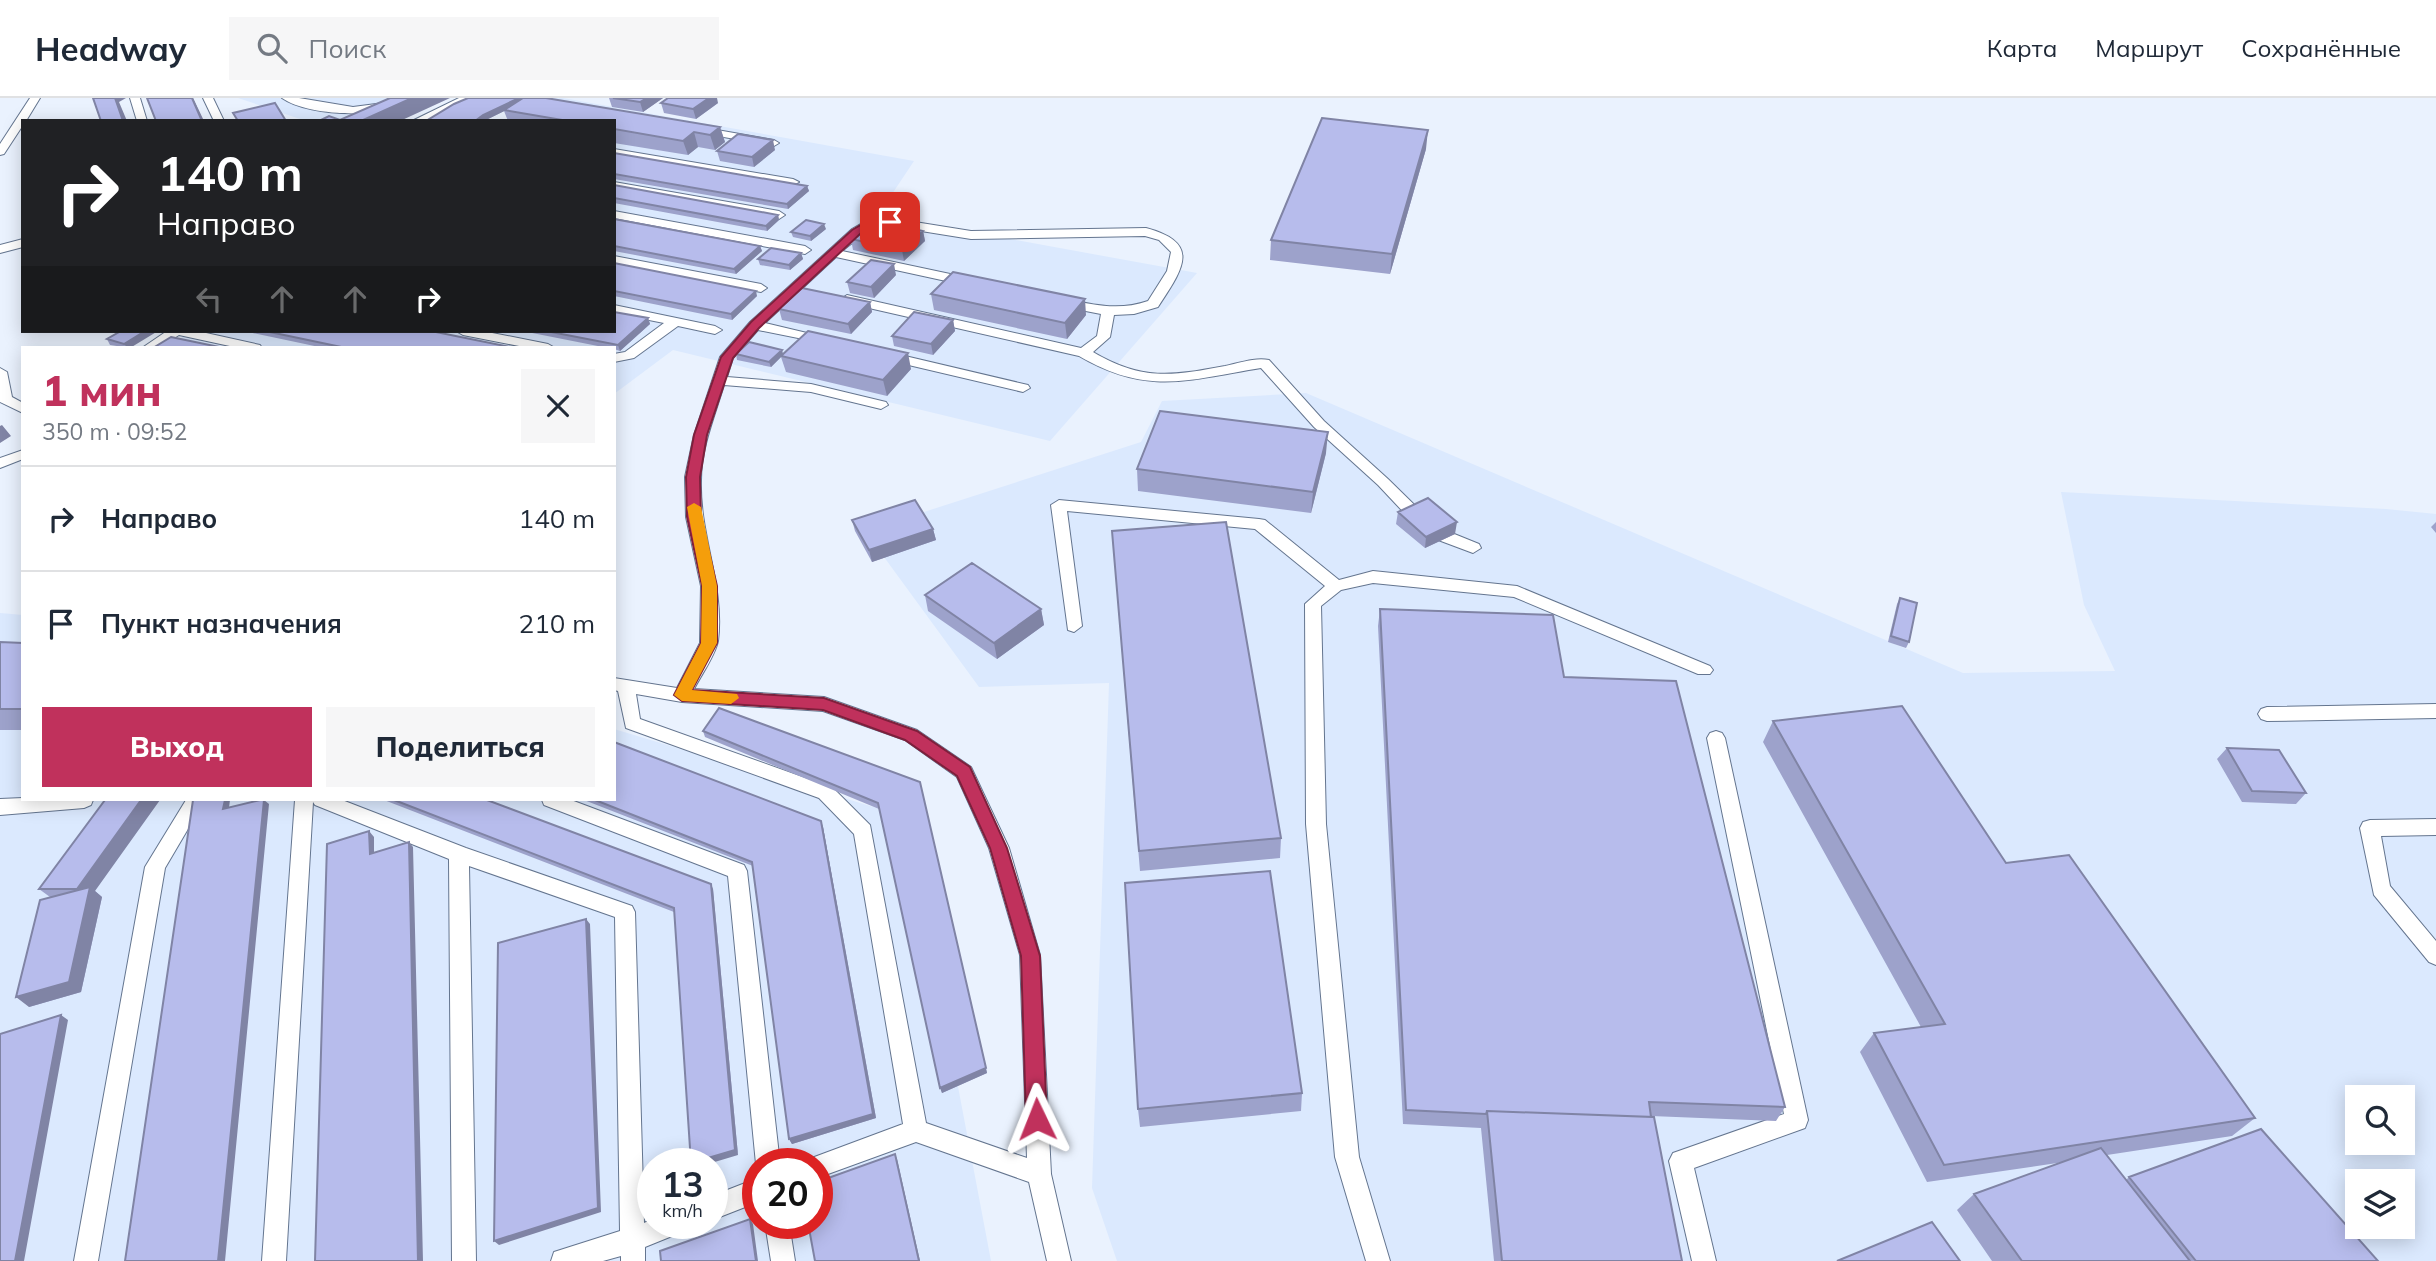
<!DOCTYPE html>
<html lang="ru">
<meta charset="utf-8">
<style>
:root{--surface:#fff;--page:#f6f6f7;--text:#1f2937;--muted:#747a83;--line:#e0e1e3;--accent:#c0315c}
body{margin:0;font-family:Mulish,sans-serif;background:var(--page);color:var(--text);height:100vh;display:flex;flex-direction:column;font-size:26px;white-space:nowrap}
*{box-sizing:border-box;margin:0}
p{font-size:23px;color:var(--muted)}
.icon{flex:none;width:38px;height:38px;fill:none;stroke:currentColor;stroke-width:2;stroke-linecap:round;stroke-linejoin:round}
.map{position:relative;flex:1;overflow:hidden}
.side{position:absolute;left:21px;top:248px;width:595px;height:455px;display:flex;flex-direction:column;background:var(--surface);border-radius:0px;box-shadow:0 4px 18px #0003}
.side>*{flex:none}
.guide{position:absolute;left:21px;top:21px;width:595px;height:214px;border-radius:0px;box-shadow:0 4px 18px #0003;background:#202124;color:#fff;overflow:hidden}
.tools{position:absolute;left:2345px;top:987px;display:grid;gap:14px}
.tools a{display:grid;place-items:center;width:70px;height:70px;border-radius:0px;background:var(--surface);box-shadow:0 4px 18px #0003;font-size:35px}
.speed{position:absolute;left:637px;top:1050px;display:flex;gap:14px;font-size:35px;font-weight:700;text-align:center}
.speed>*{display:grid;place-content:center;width:91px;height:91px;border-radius:50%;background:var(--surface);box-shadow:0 4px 18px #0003;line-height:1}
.speed small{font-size:18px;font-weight:400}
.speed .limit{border:10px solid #d22;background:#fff;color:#111}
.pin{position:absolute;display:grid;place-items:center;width:60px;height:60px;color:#fff;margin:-30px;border-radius:14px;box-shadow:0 4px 10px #0006}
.me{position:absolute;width:77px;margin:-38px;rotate:358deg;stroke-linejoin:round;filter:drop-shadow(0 0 5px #0008)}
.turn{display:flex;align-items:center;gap:24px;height:147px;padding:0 21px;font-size:32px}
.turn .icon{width:91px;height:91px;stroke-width:2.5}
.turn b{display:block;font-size:49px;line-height:60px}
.lanes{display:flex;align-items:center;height:66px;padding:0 21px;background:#0003;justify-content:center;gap:35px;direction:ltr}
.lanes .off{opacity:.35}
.round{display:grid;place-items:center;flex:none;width:74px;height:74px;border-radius:0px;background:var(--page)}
.overview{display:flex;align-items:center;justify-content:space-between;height:119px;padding:0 21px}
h1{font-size:42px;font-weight:800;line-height:52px;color:var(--accent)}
.button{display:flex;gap:14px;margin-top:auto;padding:14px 21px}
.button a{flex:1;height:80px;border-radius:0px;background:var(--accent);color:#fff;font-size:28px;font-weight:800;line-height:80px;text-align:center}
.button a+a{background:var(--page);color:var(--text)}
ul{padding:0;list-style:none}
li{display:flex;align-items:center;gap:21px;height:105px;padding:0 21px;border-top:2px solid var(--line)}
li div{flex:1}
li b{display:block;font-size:26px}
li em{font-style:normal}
header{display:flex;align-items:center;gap:42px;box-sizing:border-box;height:98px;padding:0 35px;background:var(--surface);border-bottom:2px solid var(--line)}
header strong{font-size:33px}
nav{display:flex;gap:38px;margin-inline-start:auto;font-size:24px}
.search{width:490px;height:63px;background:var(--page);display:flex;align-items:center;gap:18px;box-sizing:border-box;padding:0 24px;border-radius:0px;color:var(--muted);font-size:26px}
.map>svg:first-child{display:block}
.built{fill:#dbe9fe;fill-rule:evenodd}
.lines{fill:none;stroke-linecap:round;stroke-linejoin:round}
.service-casing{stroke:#64758f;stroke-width:2}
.service{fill:#fff;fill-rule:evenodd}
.wall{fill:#9da2cb}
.shaded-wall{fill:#8084a5}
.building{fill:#b7bcec;stroke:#8084a5;stroke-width:2}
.route{fill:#c0315c;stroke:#7d203c;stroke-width:2}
.slow{fill:#f59e0b}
</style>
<header>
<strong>Headway</strong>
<div class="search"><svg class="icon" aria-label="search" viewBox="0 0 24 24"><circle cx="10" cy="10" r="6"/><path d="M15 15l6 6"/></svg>Поиск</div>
<nav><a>Карта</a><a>Маршрут</a><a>Сохранённые</a></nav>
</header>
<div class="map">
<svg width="2436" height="1163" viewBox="0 0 2436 1163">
<rect width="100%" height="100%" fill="#eaf2fe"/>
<!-- built -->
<path class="built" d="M238,0H429L378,23H306Z
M548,0H563L914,63L878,117L1197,175L1050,343L673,252L614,296V250H165L192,233H614V23H513Z
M1306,295L1963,575L2115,573L2084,507L2061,394L2386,411L2436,416V1163H1117L1092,1090L1109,585L979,589L865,433L1141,344L1162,303ZM2357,999H2403V1045H2357ZM2357,1083H2403V1129H2357Z
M0,515L23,517V702H614V631L907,719L991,1163H0ZM653,1066H712V1125H653ZM758,1066H817V1125H758Z"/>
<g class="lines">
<defs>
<path id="service" d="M30,0H40L26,23H23V27L4,56L0,57V46Z
M130,0H140L147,23H137Z
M203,0H213L224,23H214Z
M282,0H299L353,9L422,0C394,21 310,20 282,0Z
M459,0H472L426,23H412Z
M700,29L774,42L779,45L774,48L696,34L695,32Z
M614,51L793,81L799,84L793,87L614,57Z
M614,84L779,113L785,117L779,121L614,90Z
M614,113L805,148L811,152L805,156L614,120Z
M890,120L971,133L1146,130C1203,145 1182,172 1158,209L1134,216L1114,217L1110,239L1093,254C1142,283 1172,278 1225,268C1239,265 1256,259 1269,262L1324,323L1388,381L1437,429L1479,446L1481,450L1473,455L1425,437L1378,387L1314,329L1261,270C1188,282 1147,298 1079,258L847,205L841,201L847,197L1081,250L1097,238L1101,216L1060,208L1059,205L1065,201C1095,207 1119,213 1148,203L1167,173L1171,154L1159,142L1145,138L971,141L890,128L871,130L842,153L969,180L975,184L969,188L836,159L765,225L828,240V246L758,232L733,260L727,279L811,286L886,304L888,307L881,311L811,294L724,287C715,317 701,350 701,382C699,436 725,488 718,543C715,558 701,577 694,591L824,599L917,632L971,669L1009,750L1040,857L1051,1076L1071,1163H1047L1029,1084L916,1044L817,1080V1066H807L809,1061L903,1026L854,736L819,700L626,630L618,593L614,592V580L677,590L700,545L701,488L686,419L685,379L694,337L720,259L750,224L852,131L864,124ZM636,596L682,604L823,613L905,642L957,679L989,750L1020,857L1027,1060L926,1025L870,727L833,690L640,621Z
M23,141V149L0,155V147Z
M614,158L761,186L767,190L761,194L614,166Z
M614,207L715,228L722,232L715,236L678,228L634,260L614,264V256L625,254L664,225L614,215Z
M167,233H197L260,247L262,250H239L179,237L158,250H142Z
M456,233H482L548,246L555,250H529L463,237Z
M888,254L1028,287L1030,290L1023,294L883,261V255Z
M0,270L7,274L12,299L23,305V315L0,304Z
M23,352V361L0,370V360Z
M1059,402L1259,421L1265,422L1339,482L1373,473L1517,488L1710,568L1713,572L1710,576H1698L1514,499L1373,485L1341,492L1321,508L1326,726L1359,1059L1390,1163H1366L1335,1059L1306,726L1305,506L1325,488L1255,431L1067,413L1082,528L1074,534L1068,532L1051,407Z
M2436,606V620L2267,623L2261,621L2258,616L2261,611L2267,609Z
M1716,633L1722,635L1725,640L1808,1022L1805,1030L1694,1070L1716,1163H1692L1669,1063L1673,1055L1784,1016L1707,640L1710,635Z
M23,700V702H93L91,707L84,710L0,717V701Z
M186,702H205L165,770L98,1163H74L145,769Z
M295,702H342L466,750L632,808L635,814L644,1125L653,1121V1125H685L682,1134L645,1149V1163H621V1158L603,1163H551L554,1154L620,1133L615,819L469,768L476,1163H452L449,761L315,707L313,704L286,1163H262Z
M542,702H571L744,767L747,773L780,1066H758V1069L756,1066L728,778L544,707Z
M2436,721V737L2381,738L2390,788L2436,843V867L2429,864L2374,797L2360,730L2363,724L2370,722Z
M758,1080V1104L712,1122V1098Z
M765,1125H789L795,1163H771Z"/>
</defs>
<!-- service casing -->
<use href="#service" class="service-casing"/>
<!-- service -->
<use href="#service" class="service"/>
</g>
<!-- wall -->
<path class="wall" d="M609,0H663L643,14L612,9Z
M661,5H718L696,21L664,15Z
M454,6L720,29L725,44L715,52L698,49L688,57L614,45V23H508L504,13L484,23H426Z
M1426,51L1390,176L1270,162L1271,142Z
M775,52L754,69L720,63L717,53Z
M614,55L807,88L809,93L788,111L614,81Z
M614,87L778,117L779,122L767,133L614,105Z
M614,121L760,148L762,153L736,176L614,153Z
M826,131L811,143L793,139L791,134Z
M923,133L925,143L904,163L853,152L851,141Z
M801,155L803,161L790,172L760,167L758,161Z
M614,165L757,198L732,222L614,198Z
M896,177L874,200L850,195L847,184Z
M931,196L1086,217L1067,241L934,212Z
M870,204L872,214L851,236L782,222L779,211Z
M648,220L650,226L620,253L614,251V250H608L522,233H614Z
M953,222L955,233L933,257L894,248L892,238Z
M121,233L130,250L110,247L107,241Z
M243,233H431L515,250H324Z
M782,252L783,256L911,271L887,298L786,274L781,259L771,269L737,262L736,256Z
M1326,355L1311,415L1138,393L1137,371Z
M1398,414L1455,436L1425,450L1396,426Z
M852,422L933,431L936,442L872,464L855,433Z
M2436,424V435L2431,429Z
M1112,433L1281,740L1280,760L1140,773Z
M925,497L1041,511L1044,527L997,561L928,513Z
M1900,500L1909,544L1906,550L1888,544L1897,506Z
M1380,511L1564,579L1785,1009L1776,1023L1651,1018L1682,1163H1494L1481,1030L1403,1026L1378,528Z
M0,544L23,545V632H0Z
M1773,623L2006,765L2255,1020L2232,1038L2107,1057L2126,1082L2129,1079L2378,1163H1992L1957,1112L1974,1096L2064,1064L1927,1084L1860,954L1874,935L1921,929L1763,644Z
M703,633L920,684L987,975L942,995L879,711L705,639Z
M2227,650L2306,695L2296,706L2242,704L2217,661Z
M105,702L95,793L102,799L81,894L29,909L50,799L39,791Z
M384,702H487L713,791L738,1057L674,814Z
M584,702H614L823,729L876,1020L792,1046L789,1041L753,768Z
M1302,995L1301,1013L1140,1029L1138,1011Z"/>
<!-- shaded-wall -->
<path class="shaded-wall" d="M95,0H126L119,4L127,23H123Z
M192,0H193L195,4L204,23H202Z
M412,0H450L400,23H361Z
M519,0H531L484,23H475L483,17Z
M647,0H663L643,14L640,4Z
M709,0H717L718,5L696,21L693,11Z
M720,29L725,44L715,52L710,37Z
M1428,32L1426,51L1390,176L1392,156Z
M694,34L698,49L688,57L683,43Z
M773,42L775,52L754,69L752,59Z
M807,88L809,93L788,111L787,106Z
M778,117L779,122L767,133L766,128Z
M824,126L826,131L811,143L810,138Z
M923,133L925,143L904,163L902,152Z
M760,148L762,153L736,176L734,171Z
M801,155L803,161L790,172L789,167Z
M894,166L896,177L874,200L871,189Z
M756,193L757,198L732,222L731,216Z
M1085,201L1086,217L1067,241L1065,225Z
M870,204L872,214L851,236L848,226Z
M648,220L650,226L620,253L618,247Z
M953,222L955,233L933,257L931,246Z
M145,233H158L130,250H128L124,246Z
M782,252L783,257L771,269L769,264Z
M908,255L911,271L887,298L883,282Z
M2,327L11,338L0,345V328Z
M1328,334L1326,355L1311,415L1313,394Z
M1457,424L1455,436L1425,450L1426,439Z
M933,431L936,442L872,464L869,452Z
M1041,511L1044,527L997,561L994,545Z
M921,690L987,975L942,995L940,990Z
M141,702H160L95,793L102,799L81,894L29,909L16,899L77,791Z
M225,702H230L228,717L223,711Z
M264,702L269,706L225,1163H218Z
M821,723L823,729L876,1020L792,1046L789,1041Z
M369,733L374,739V761L370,756Z
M409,744L413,749L423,1163H418Z
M711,786L713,791L738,1057L708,1066L691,1065Z
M586,821L590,826L601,1114L499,1147L494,1143Z
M61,917L68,922L24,1163H15Z
M895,1056L897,1061L920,1163H919Z
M750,1121L753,1126L758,1163H756Z"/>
<!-- building -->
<path class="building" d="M93,0H115L123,23H101Z
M147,0H192L202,23H156Z
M390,0H412L361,23H319L329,18L340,22Z
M468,0H519L483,17L475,23H426L454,6Z
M523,0H546L720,29L710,37L694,34L683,43L614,31V23H568L504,12Z
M613,0H647L640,4Z
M668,0H709L693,11L661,5Z
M275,5L286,23H238L233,15Z
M1322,20L1428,32L1392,156L1271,142Z
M738,36L773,42L752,59L717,53Z
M614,55L807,88L787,106L614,76Z
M614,87L778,117L766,128L614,100Z
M614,121L760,148L734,171L614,148Z
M806,122L824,126L810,138L791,134Z
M872,122L923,133L902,152L851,141Z
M771,150L801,155L789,167L758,161Z
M871,162L894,166L871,189L847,184Z
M614,165L756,193L731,216L614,193Z
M953,174L1085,201L1065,225L931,196Z
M802,190L870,204L848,226L779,211Z
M614,214L648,220L618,247L546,233H614Z
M914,214L953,222L931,246L892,238Z
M121,233H145L124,246L107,241Z
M265,233H431L515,250H346Z
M808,233L908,255L883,282L781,258Z
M171,239L224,250H153Z
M749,244L782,252L769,264L736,256Z
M1160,313L1328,334L1313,394L1137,371Z
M1428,400L1457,424L1426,439L1398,414Z
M915,402L933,431L869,452L852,422Z
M1226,424L1281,740L1139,753L1112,433Z
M972,465L1041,511L994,545L925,497Z
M1900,500L1917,505L1909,544L1891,538Z
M1380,511L1553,517L1564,579L1676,583L1785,1009L1649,1004L1651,1019L1487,1013L1486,1016L1406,1012Z
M0,544L23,545V611H0Z
M1902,608L2006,765L2069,757L2255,1020L1944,1067L1874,935L1945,926L1773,623Z
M719,610L920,684L986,970L940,990L878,705L703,633Z
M614,644L821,723L873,1016L789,1041L752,764L595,702H614Z
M2227,650L2279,652L2306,695L2252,693Z
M105,702H141L77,791H39Z
M193,702H225L223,711L260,702H264L218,1163H125Z
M394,702H487L711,786L735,1052L691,1065L674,810Z
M369,733L370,756L409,744L418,1163H315L327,746Z
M1270,773L1302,995L1138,1011L1125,785Z
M90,789L69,884L16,899L40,802Z
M586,821L598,1110L494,1143L498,845Z
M61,917L15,1163H0V936Z
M1487,1013L1654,1019L1682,1163H1502Z
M2261,1031L2378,1163H2196L2129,1079Z
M2101,1050L2190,1163H2022L1974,1096Z
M895,1056L919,1163H815L808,1125H817V1084Z
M750,1121L756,1163H661L660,1153Z
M1932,1124L1960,1163H1837Z"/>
<!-- route -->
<path class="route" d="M890,120L894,121V126L871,130L860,136L759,230L733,260L707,337L700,379L701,419L717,488V545L692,592L824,600L917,633L970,669L1007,750L1040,858L1047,1021L1044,1028L1037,1031L1029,1028L1026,1021L1021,858L990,750L957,678L905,642L823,612L682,603L674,597L701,545L702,488L687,419L686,379L694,337L721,259L751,224L852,132L864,125Z"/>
<!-- slow -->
<path class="slow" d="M694,405L701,409L717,488V545L692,592L737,596L739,600L731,606L682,603L674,597L701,545L702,488L687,409Z"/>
</svg>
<div class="tools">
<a><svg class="icon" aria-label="search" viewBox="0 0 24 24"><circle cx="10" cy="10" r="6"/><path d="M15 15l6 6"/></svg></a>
<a><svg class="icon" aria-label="layers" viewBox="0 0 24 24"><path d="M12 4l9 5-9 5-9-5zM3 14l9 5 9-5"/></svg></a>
</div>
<div class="speed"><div>13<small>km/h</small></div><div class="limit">20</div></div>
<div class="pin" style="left:890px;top:124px;background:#d93025"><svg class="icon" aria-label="arrive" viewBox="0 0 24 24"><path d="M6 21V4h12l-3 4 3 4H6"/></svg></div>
<svg class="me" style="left:1037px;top:1021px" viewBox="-20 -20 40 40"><path d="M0-17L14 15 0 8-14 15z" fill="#c0315c" stroke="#fff" stroke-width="4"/></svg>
<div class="guide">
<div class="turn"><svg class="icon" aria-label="right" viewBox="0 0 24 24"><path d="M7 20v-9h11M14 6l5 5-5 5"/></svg><div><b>140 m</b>Направо</div></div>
<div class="lanes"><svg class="icon off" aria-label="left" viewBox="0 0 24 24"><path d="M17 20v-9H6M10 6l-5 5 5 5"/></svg><svg class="icon off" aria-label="ahead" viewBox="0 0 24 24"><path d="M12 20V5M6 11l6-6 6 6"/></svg><svg class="icon off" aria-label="ahead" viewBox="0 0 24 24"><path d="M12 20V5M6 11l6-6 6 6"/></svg><svg class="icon" aria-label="right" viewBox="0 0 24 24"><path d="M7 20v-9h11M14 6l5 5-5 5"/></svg></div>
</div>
<section class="side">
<div class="overview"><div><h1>1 мин</h1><p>350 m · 09:52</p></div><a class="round"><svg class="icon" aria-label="close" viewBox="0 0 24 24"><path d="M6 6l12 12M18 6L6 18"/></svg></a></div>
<ul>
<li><svg class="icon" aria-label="right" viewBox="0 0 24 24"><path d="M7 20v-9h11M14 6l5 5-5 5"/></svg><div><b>Направо</b></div><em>140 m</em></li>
<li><svg class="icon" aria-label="arrive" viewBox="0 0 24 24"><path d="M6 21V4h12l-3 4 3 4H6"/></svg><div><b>Пункт назначения</b></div><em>210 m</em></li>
</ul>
<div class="button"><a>Выход</a><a>Поделиться</a></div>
</section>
</div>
